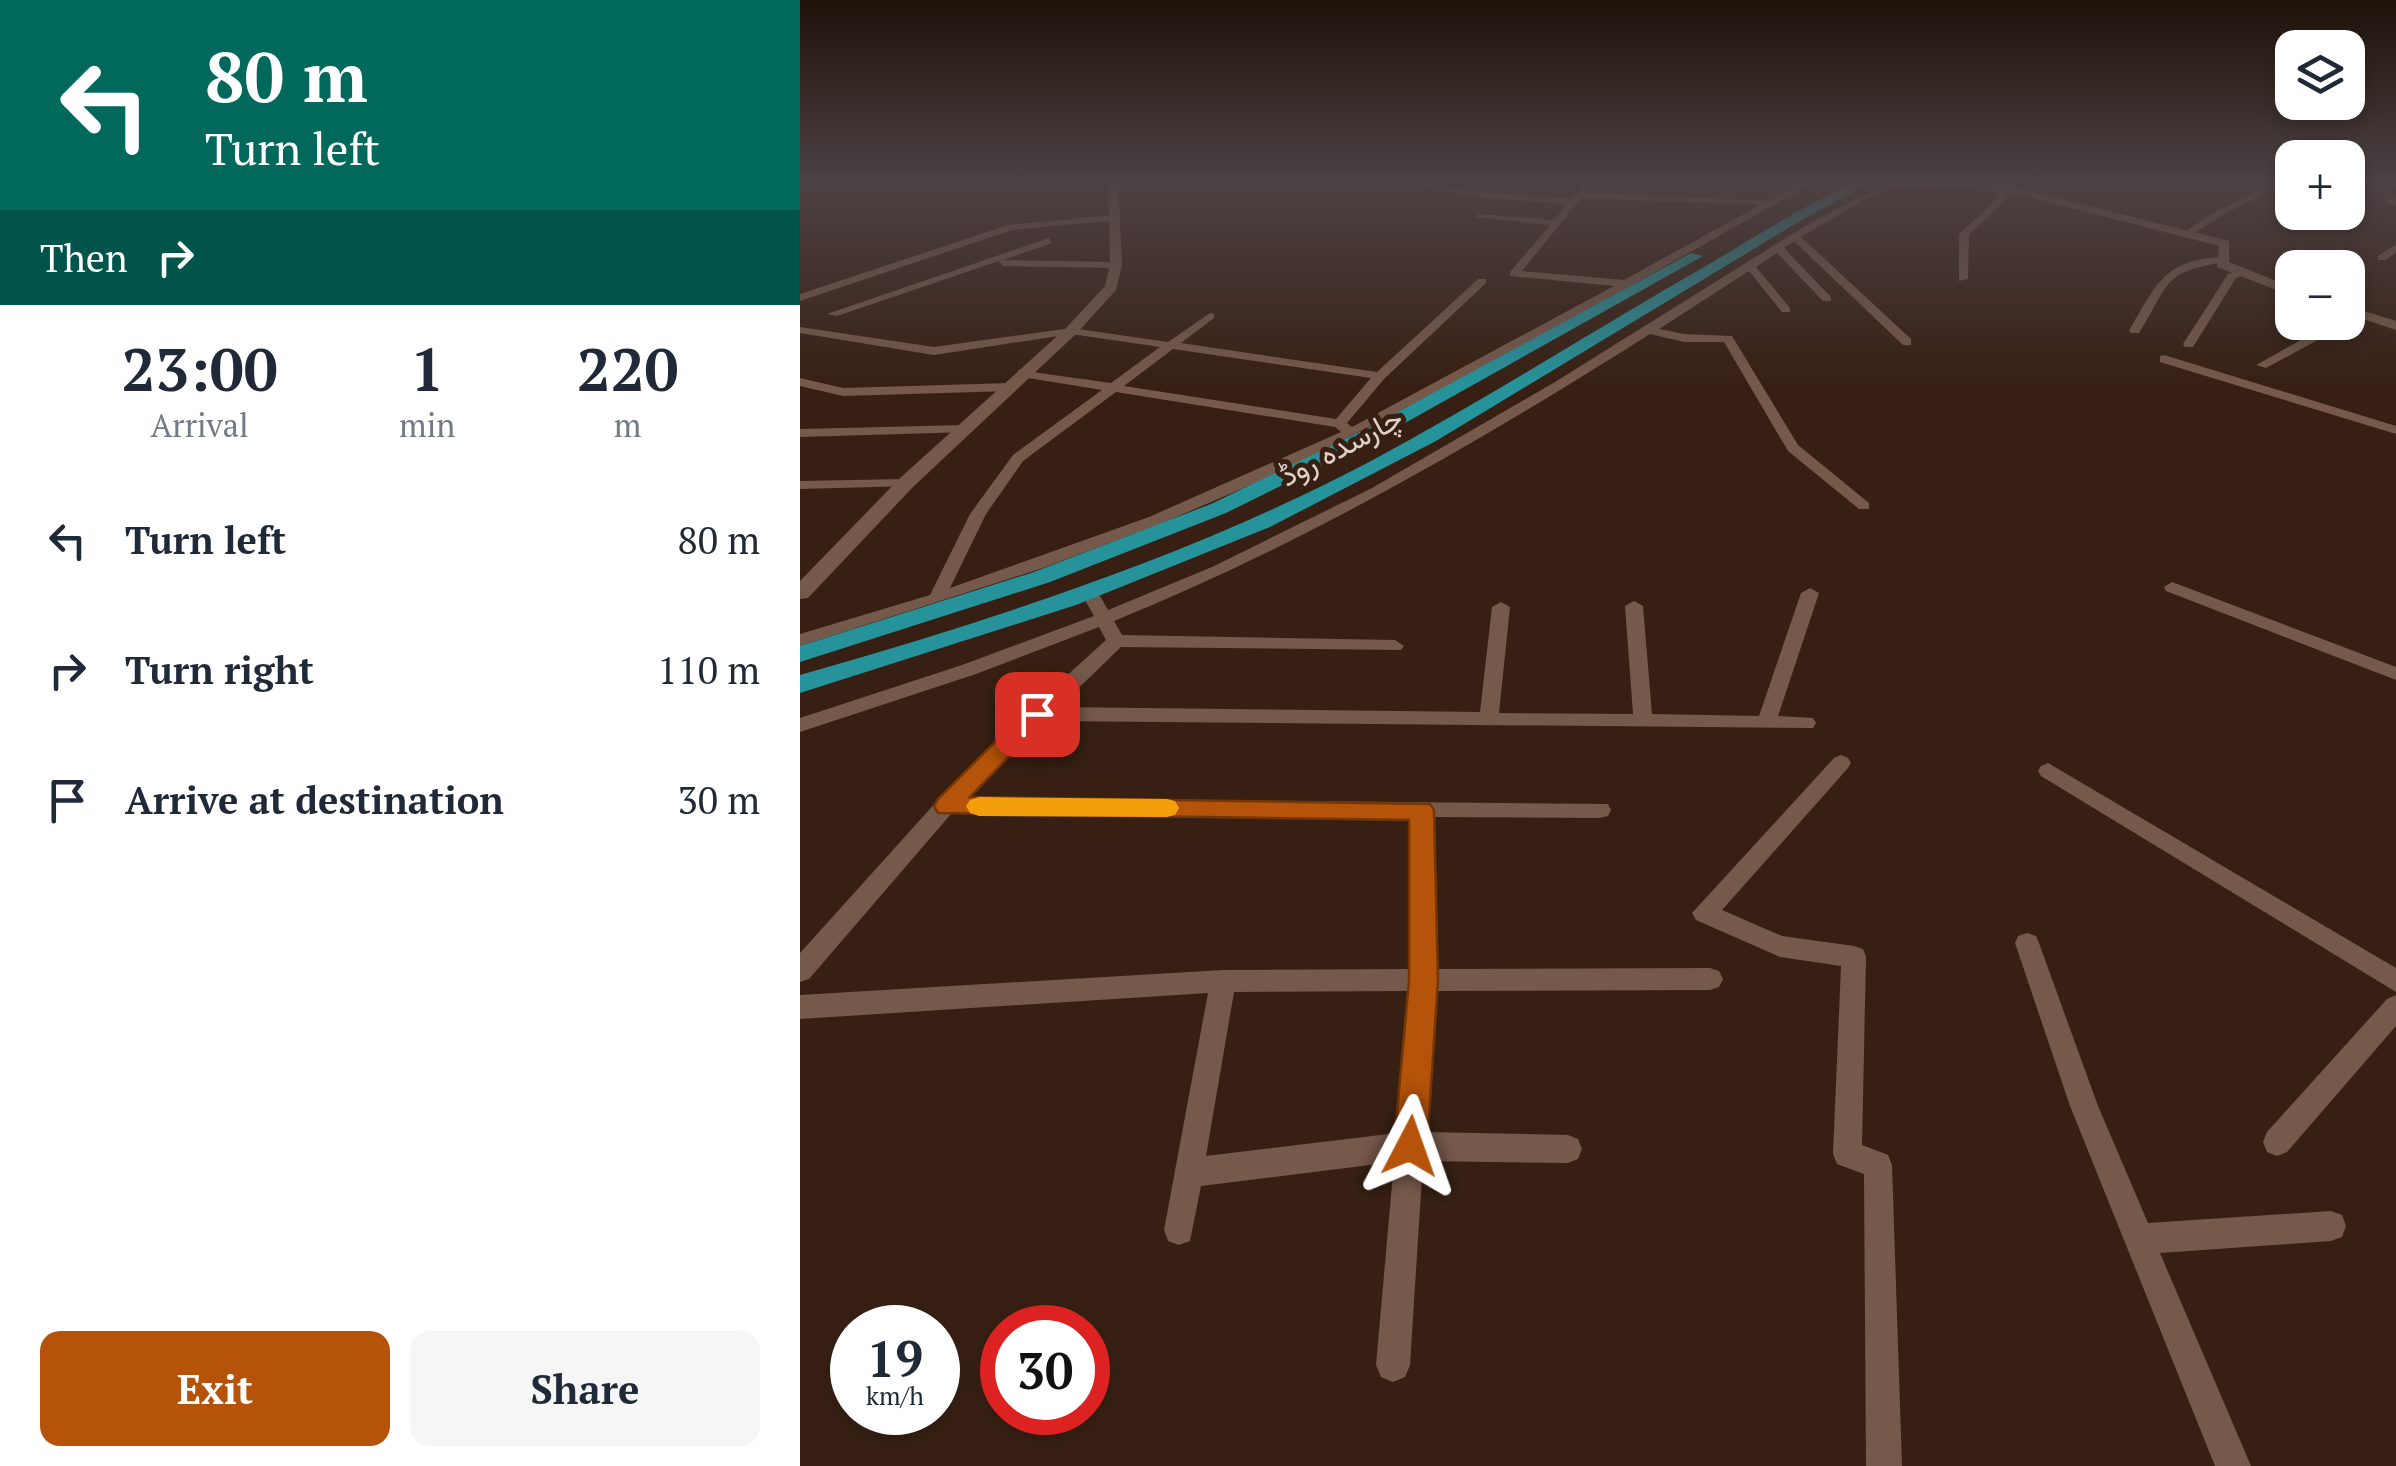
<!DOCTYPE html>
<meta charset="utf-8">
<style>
:root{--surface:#fff;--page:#f6f6f7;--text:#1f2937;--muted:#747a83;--accent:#b45309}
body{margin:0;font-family:"PT Serif",Vazirmatn,serif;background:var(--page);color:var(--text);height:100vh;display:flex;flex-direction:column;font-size:38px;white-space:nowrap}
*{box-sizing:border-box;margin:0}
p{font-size:32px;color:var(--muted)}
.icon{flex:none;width:55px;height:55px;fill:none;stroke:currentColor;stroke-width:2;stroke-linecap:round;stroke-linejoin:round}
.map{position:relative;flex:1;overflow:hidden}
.details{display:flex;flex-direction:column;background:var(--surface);width:800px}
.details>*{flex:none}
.hud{background:#00695c;color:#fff;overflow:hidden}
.tools{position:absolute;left:1475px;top:30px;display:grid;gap:20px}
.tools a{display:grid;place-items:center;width:90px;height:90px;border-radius:20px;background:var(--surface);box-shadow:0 5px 15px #0003;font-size:50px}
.speed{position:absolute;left:30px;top:1305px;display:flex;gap:20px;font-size:50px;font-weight:700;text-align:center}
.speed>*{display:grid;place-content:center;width:130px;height:130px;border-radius:50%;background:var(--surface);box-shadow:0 5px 15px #0003;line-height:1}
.speed small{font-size:25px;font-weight:400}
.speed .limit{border:15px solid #d22;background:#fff;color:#111}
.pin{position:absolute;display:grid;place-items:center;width:85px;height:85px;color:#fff;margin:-42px;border-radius:20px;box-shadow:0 5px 15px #0006}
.me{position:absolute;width:110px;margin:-55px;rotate:4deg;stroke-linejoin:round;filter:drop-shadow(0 0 8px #0008)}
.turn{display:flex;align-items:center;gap:35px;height:210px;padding:0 40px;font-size:45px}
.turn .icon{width:130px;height:130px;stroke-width:2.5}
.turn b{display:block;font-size:70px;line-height:85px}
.then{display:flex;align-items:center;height:95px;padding:0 40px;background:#0003;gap:20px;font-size:38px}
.eta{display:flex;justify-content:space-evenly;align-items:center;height:170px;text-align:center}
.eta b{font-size:60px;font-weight:800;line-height:70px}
.button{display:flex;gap:20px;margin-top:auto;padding:20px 40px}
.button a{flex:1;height:115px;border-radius:20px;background:var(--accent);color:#fff;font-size:40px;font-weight:800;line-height:115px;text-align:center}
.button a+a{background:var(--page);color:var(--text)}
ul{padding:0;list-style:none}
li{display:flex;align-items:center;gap:30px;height:130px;padding:0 40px}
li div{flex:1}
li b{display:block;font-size:38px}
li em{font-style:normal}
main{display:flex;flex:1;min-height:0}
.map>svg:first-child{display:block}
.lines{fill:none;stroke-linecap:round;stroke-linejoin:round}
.minor{fill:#75594b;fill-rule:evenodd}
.tertiary{fill:#75594b;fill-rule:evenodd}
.trunk{fill:#26929a;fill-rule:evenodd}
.route{fill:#b45309;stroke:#753606;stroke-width:2.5}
.slow{fill:#f59e0b}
.labels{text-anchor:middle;stroke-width:10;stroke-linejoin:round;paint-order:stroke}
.far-street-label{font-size:30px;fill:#e0d0c8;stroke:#372013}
</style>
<main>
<section class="details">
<div class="hud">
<div class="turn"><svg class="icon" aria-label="left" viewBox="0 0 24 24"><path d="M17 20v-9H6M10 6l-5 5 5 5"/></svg><div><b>80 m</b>Turn left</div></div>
<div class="then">Then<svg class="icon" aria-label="right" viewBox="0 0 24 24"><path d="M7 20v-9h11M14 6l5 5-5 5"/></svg></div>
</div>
<div class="eta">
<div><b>23:00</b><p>Arrival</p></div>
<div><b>1</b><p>min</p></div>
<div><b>220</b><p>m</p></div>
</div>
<ul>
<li><svg class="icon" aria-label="left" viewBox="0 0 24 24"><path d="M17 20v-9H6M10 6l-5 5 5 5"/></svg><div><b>Turn left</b></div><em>80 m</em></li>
<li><svg class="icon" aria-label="right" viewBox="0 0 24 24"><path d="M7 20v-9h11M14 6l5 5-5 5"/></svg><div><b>Turn right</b></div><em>110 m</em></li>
<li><svg class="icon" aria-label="arrive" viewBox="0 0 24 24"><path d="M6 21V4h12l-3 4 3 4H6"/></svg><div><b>Arrive at destination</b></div><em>30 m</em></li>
</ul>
<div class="button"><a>Exit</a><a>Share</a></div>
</section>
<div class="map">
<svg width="1596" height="1466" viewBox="0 0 1596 1466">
<rect width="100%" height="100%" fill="#372013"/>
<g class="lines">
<!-- minor -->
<path class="minor" d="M584,179L683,192L772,199L784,184L735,179H797L786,193L969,201L1010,179H1020L681,370L474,475L360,524L243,568L0,646V634L130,595L170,514L213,455L302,390L222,377L218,376V370L311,383L360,347L271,334L134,355L0,333V327L134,347L271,328L368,342L410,313L414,314V318L381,343L577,372L678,279H686V283L584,379L547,423L552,427L814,286L710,276V272L750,225L674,217L679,214L754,220L767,204L683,198ZM782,197L783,198L960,205L824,280L722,271ZM373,349L571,378L536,419L324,386ZM316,392L535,427L541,432L349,517L150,588L186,514L223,461Z
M1027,179H1040L1041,180L1037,183Z
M1097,179H1108L1062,201L1001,237L1111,339V345H1103L994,241L984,248L1031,297V301H1023L977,253L956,267L990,308V312H982L949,271L859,329L884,334L932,336L998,445L1069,503V509H1059L988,451L924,342H884L850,334C678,443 503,544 314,621L322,635L595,640L604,646L601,650L321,647L259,707L680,712L692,607L701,602L710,607L699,713L833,714L825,606L834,601L843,606L852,714L959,716L1001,593L1010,588L1019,593L978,716L1013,718L1016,723L1013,728L246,721L168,798L808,804L811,810L808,816L800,818L632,817L635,969L910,968L919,971L923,979L919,987L910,990L635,991L625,1132L768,1135L778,1139L782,1149L778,1159L768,1163L623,1161L610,1365L605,1377L593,1382L581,1377L576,1365L594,1162L401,1186L390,1241L379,1245L368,1241L364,1230L408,993L0,1019V995L423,970L610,969V817L151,814L9,979L0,982V953L138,800L230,709L306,640L299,627L176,674L0,732V718L162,665L294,616L281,593L284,589H296L308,610L412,567L572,488L755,382L1013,221ZM609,991L597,1133L406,1156L434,992Z
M1211,179H1220L1209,189L1202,204L1169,235L1168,279L1159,281V234L1195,201L1202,186Z
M1483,179L1492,180L1419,217L1390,236L1382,234L1413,213Z
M1563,179L1596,181V187Z
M1588,198L1596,199V205L1585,203Z
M315,215L318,220L212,230L0,301V294L208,225Z
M249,238L252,243L203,260L316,262L321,265L316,268L203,266L199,261L37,316L27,314Z
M1596,244V252L1586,260H1578V256Z
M1423,257L1427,262C1362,271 1371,282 1339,333H1331L1329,331C1356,285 1364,259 1423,257Z
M1444,270L1449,273L1436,278L1393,347H1385L1383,344L1428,274Z
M1548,320L1549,322L1547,324L1466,368L1456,365L1533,322Z
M1364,355L1596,426V434L1360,362V356Z
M0,378L43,388L210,383L216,387L210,391L43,396L0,386Z
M164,425L171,429L169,432L0,437V429Z
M106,479L113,483L111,486L0,489V481Z
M1372,582L1596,667V680L1366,591L1364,587Z
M1041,755L1048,758L1051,763L1048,768L922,910L982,936L1054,946L1063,949L1066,957L1062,1145L1088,1155L1092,1165L1102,1466H1066L1064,1174L1037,1164L1033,1154L1041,966L980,957L896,920L892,913L1034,758Z
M1248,763L1596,968V992L1241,776L1238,771L1241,766Z
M1227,933L1236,936L1239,943L1298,1106L1348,1223L1531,1211L1542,1215L1546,1226L1542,1237L1531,1241L1360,1253L1451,1466H1415L1270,1106L1215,943L1218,936Z
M1596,995V1026L1487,1152L1477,1156L1467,1152L1463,1142L1467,1132L1587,999Z"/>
<!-- tertiary -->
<path class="tertiary" d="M308,179H318L322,265L316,290L276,334L113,487L8,598L0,599V581L99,479L266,328L305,286L310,265Z
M1061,180L1205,185L1429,241V262L1492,287V296L1417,267L1419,246L1205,191L1065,185Z
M1548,306L1596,321V330L1548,314Z"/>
<!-- trunk -->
<path class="trunk" d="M1063,179H1078L1005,218L636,441L470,527L276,605L0,693V675C196,619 391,556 571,461C687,399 797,328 911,263C960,234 1009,202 1063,179Z
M891,253L903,256L589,432L426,513L250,582L0,662V646L234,572L411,504L576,424Z"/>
</g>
<!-- sky -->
<linearGradient id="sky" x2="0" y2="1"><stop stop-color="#1e120a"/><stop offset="0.47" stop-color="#4d4244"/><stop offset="1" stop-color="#4d4244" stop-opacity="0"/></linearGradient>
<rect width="1596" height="384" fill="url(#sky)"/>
<!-- route -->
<path class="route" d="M237,706L245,708L248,714L245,719L170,797L630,804L634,810L638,980L627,1146L622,1157L610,1162L599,1157L594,1146L609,980V820L138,813L134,806L138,799L229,708Z"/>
<!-- slow -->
<path class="slow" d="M179,797L367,799L375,801L379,808L375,815L367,817L179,816L170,813L166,806L170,800Z"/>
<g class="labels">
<!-- far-street labels -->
<g class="far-street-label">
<text transform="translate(541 447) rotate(-28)" y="10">چارسدہ روڈ</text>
</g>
</g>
</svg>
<div class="tools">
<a><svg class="icon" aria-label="layers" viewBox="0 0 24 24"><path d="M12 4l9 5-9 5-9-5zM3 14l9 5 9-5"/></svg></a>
<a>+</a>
<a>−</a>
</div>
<div class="speed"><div>19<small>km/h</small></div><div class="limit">30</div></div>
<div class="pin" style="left:237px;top:714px;background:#d93025"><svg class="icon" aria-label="arrive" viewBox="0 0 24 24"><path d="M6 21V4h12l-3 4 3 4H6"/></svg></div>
<svg class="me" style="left:610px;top:1146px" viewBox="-20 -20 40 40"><path d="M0-17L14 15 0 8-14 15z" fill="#b45309" stroke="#fff" stroke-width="4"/></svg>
</div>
</main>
